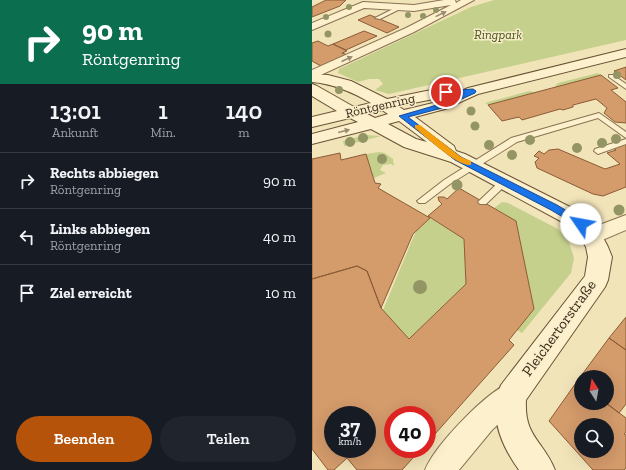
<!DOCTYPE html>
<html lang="de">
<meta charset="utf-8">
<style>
:root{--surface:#171b24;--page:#20242c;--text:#f1f3f6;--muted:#9ea1a6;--line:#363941;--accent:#b45309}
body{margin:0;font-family:"Zilla Slab",serif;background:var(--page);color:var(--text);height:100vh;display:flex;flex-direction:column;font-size:15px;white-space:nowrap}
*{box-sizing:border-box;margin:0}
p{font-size:13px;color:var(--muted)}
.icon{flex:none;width:22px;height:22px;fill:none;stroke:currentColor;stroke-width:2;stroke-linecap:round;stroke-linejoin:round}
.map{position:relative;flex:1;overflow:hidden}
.panel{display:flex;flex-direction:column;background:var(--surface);width:312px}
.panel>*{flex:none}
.guide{background:#0b6e4f;color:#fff;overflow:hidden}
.needle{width:26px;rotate:349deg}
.controls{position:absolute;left:262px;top:370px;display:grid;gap:8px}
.controls a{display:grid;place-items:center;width:40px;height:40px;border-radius:50%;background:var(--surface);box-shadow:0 4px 16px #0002;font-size:20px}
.speed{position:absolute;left:12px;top:406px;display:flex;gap:8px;font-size:20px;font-weight:700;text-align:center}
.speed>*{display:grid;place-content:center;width:52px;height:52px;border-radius:50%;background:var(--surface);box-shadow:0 4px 16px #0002;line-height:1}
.speed small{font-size:10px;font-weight:400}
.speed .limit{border:6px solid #d22;background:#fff;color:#111}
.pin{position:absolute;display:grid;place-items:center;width:34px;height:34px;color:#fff;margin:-17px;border:2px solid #fff;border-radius:50%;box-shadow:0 1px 4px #0007}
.me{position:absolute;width:44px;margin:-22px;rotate:303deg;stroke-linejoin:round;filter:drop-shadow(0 0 3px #0008)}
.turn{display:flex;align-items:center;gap:14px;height:84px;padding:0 16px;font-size:18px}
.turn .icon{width:52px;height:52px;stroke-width:2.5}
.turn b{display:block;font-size:28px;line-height:34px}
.eta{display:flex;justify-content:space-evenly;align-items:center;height:68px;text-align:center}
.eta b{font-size:24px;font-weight:600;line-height:28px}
.primary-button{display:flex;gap:8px;margin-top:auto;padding:8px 16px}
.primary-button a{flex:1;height:46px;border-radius:24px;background:var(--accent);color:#fff;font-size:16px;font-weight:600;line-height:46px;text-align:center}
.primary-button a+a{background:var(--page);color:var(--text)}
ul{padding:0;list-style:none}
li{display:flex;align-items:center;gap:12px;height:56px;padding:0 16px;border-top:1px solid var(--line)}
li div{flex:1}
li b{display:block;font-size:15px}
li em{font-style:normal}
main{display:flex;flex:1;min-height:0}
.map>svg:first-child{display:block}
.green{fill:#c5d08d}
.building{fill:#d49b6b;stroke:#8b5c36;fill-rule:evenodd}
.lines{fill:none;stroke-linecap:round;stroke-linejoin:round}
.lane-casing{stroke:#8a7252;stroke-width:2}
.street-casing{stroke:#8a7252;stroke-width:2}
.secondary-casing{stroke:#6b5336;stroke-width:2}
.lane{fill:#fcf0cd;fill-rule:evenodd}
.street{fill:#fcf0cd;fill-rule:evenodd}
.secondary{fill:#fcf0cd;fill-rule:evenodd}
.tree{fill:#939564}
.oneway{fill:#9a8c73}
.route{fill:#1a73e8;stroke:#114b97}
.slow{fill:#f59e0b}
.labels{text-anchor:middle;stroke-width:3;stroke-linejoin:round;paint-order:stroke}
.far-park-label{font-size:13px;font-style:italic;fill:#45551e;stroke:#f9edc9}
.far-street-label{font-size:13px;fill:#372919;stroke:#f9edc9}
.street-label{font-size:15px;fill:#372919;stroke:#f9edc9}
</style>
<main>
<section class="panel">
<div class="guide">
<div class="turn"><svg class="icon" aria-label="right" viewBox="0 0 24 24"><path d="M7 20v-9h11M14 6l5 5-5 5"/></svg><div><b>90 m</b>Röntgenring</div></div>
</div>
<div class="eta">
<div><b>13:01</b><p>Ankunft</p></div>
<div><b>1</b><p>Min.</p></div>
<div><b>140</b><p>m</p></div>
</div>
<ul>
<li><svg class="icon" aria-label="right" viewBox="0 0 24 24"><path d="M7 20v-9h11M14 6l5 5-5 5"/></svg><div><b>Rechts abbiegen</b><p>Röntgenring</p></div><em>90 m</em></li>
<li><svg class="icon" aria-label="left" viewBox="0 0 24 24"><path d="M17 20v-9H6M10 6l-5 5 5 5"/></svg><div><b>Links abbiegen</b><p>Röntgenring</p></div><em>40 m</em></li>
<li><svg class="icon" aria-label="arrive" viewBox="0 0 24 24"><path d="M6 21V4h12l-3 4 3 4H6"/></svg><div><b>Ziel erreicht</b></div><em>10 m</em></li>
</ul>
<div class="primary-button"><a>Beenden</a><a>Teilen</a></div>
</section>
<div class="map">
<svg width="314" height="470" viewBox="0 0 314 470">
<rect width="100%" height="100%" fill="#f2e4b9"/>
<!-- green -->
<path class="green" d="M182,0H314V40L77,94L63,90L71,84L67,79H57L46,82L26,73L27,69L159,7Z
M286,73L289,75L244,88L243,86L246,83Z
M217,91L227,93L176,105L173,103Z
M54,135L69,136L32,146L31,141Z
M67,152L73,153L81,159L82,166L79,164L71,165L68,170L74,173L62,178L54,154Z
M190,202L196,203L246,229L257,242L262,258L259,273L210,333L205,330L222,308L204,221L182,208Z
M118,218L152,239L154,284L97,339L71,310L104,231Z"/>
<!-- building -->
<path class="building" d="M14,0H34L28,6L0,17V7Z
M58,15L87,27L75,33L46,20Z
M52,31L65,36L34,50L21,44Z
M6,41L16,46L21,44L35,51L30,53L36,55L12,66L7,65L0,61V43Z
M314,67V80L302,71Z
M289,75L306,88L299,90L314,102V123L303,122L292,113L295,108L284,99L261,105V107L251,110L248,109L210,120L207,117L190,121L176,105Z
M314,144V187L291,196L281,194L225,168L223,162L227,158L222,156L227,151L232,154L237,150L246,149L293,169L308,164L295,153L304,150L301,148Z
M28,153L29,160L54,154L63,183L69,184L66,188L118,218L101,234L69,308L55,271L45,266L0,279V159Z
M147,188L204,221L222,309L197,340L202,345L115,443V415H81V449H109L90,470H45L35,458L22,470H16L0,449V279L45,266L55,271L69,308L97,339L154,284L152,239L116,216L130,204L127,201L126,197H132L135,199ZM21,415H55V449H21Z
M314,317V350L297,338Z
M297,338L314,350V404L307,413L294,403L295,377H269V382L266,380Z
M266,380L269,382V403H294L314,418V432L312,434L314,435V468L312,470H281L237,421ZM269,425H295V451H269Z"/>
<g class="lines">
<defs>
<path id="lane" d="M85,7L90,8L68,19L63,18Z
M297,75H301L314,84V89L297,77Z
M287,113L314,132V138L286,118L205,142L138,184L113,203H107L105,201L132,180L199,138Z
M314,139V144L286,154L282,151L283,149Z
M192,179L196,182L195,184L174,204H168L166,202L168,200L189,180Z"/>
<path id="street" d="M132,0H143L144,3L149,0H162L102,32L0,79V70L94,28L139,5L102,11L52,8L0,30V23L51,2L102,5Z
M314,215V230L281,244L274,242L271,236L274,230Z
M199,382L208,386L212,395L208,404L180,430L147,470H113C123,445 174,392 199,382Z"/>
<path id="secondary" d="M314,49V57L166,94L133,109L103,117L142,146L144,151L153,154L268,212L284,224L296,247L300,257L296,280L293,287L214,400C212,437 231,440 243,470H207C189,445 176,414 189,385L273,276L276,257L274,247L268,236L254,224L139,162L92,147L59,129L0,144V134L46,122L38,118L0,127V117L25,111L0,96V84L5,86L42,107L59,103C40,92 22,84 0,82V74L16,75L39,81L75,99L134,87L139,89L142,92L140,95L156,88ZM137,96L121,103L92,110L86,106ZM70,110L76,114L63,118L55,114ZM87,121L115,142L104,139L76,124Z"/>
</defs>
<!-- lane casing -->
<use href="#lane" class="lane-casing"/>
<!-- street casing -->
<use href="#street" class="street-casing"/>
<!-- secondary casing -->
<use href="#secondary" class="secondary-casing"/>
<!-- lane -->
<use href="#lane" class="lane"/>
<!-- street -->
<use href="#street" class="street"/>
<!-- secondary -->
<use href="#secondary" class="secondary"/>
</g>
<!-- trees -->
<g class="tree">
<circle cx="37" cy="7" r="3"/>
<circle cx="124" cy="10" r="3"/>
<circle cx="96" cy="15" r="3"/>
<circle cx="111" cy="16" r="3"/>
<circle cx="14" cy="17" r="3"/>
<circle cx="16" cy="34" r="3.5"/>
<circle cx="305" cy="75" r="4"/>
<circle cx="27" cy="90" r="4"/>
<circle cx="159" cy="111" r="4.5"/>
<circle cx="163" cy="126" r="4.5"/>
<circle cx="51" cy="138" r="5"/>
<circle cx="304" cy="139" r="5"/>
<circle cx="218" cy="140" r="5"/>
<circle cx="38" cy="142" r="5"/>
<circle cx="290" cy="143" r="5"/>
<circle cx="177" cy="145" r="5"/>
<circle cx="265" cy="148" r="5"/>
<circle cx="200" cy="155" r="5"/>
<circle cx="70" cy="159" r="5"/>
<circle cx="145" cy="185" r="5.5"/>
<circle cx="307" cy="210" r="5.5"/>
<circle cx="108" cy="287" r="7"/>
</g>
<!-- one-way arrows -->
<defs><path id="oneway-solid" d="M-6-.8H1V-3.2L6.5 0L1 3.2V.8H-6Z"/></defs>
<g class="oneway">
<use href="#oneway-solid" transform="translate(129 14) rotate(-26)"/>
<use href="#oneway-solid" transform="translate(35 59) rotate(-25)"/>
<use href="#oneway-solid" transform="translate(32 131) rotate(-14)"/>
</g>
<!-- route -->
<path class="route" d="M161,89L164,91L163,93L130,108L96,117L149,157L245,205L272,221L273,224L272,226H266L239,210L143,160L87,116L125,105L150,94H132V91Z"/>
<!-- slow -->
<path class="slow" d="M103,125H108L149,157L159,161V165C146,167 114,137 103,128Z"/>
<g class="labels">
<!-- far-park labels -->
<g class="far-park-label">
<text x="186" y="39">Ringpark</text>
</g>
<!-- far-street labels -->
<g class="far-street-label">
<text transform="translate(68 105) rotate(-13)" y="5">Röntgenring</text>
</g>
<!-- street labels -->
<g class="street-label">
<text transform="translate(247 328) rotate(-54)" y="5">Pleichertorstraße</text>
</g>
</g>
</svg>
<div class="controls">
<a><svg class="needle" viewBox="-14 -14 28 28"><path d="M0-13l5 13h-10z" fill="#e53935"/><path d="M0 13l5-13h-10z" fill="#9ea1a6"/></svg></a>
<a><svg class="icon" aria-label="search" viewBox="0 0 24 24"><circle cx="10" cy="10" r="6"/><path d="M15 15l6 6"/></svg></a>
</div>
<div class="speed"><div>37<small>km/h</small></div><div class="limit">40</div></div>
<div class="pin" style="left:134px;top:92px;background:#d93025"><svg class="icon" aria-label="arrive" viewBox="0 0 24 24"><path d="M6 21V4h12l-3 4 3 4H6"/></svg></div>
<svg class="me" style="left:269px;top:224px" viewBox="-20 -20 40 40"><circle r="19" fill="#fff"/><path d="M0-13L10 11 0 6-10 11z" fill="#1a73e8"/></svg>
</div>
</main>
